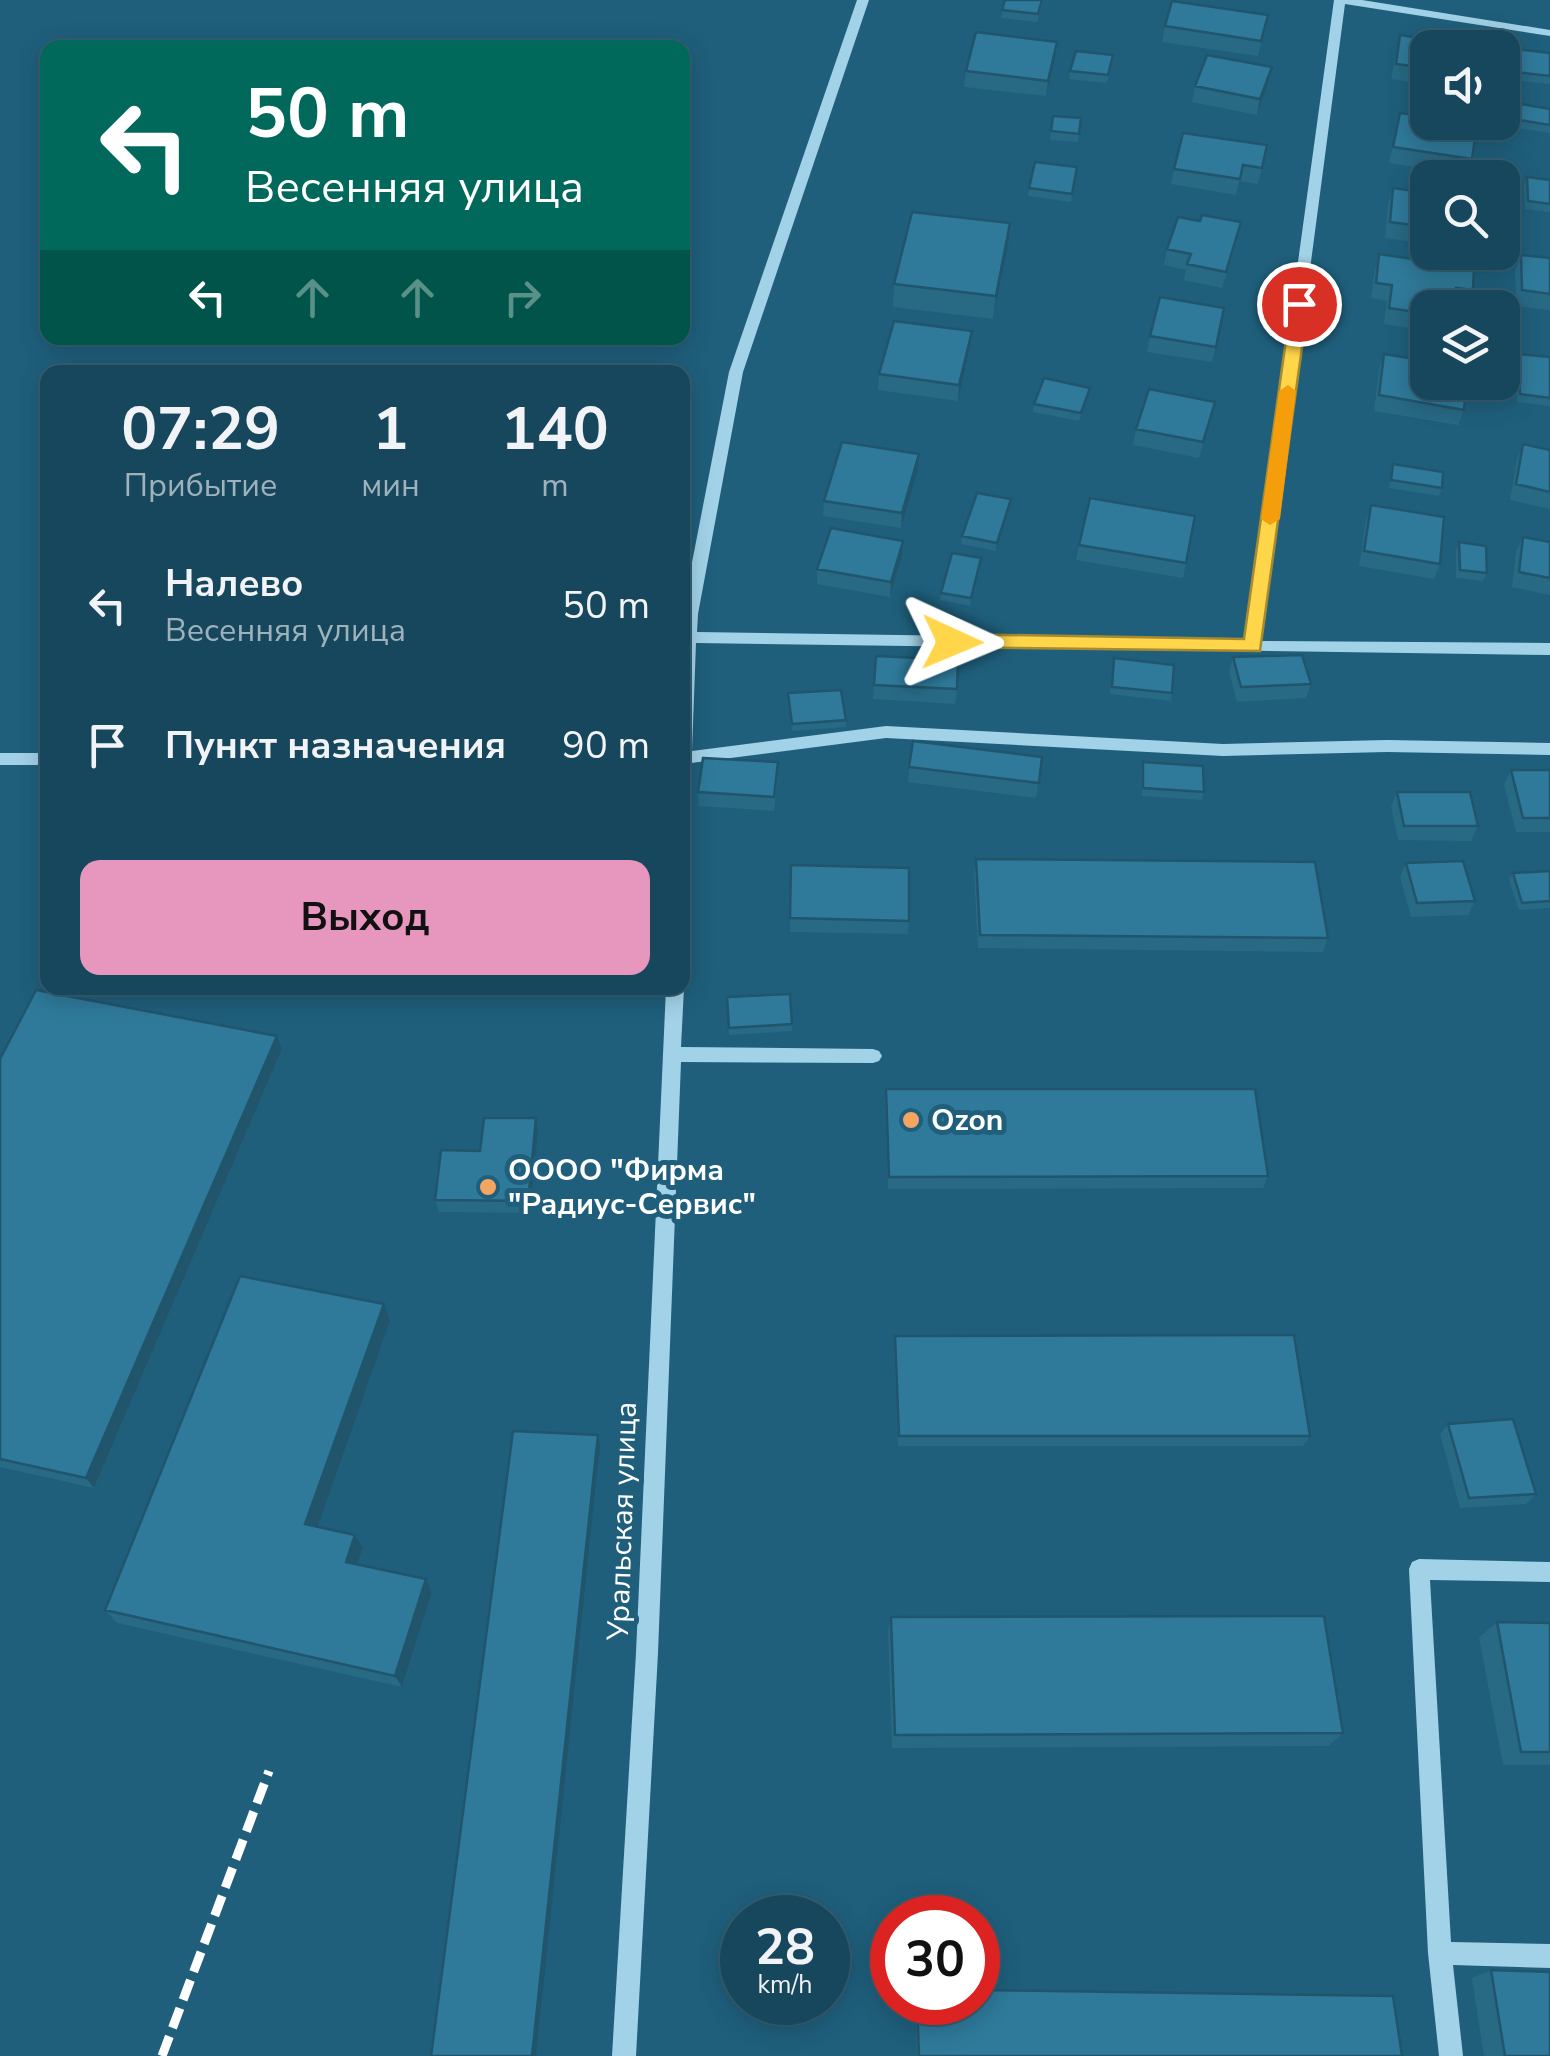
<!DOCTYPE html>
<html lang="ru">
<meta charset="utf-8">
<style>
:root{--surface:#17475d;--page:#204e63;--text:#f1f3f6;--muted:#9eb2bc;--line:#365f72;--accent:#e797bd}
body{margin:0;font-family:"Nunito Sans",sans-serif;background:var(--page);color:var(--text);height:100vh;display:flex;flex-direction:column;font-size:38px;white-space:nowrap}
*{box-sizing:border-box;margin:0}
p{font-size:32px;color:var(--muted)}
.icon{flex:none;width:55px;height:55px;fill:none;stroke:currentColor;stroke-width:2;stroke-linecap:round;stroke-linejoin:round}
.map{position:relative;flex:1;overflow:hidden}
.drawer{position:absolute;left:40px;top:365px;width:650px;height:630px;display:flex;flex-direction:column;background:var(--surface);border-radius:20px;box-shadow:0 5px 25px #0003,0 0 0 2px var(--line)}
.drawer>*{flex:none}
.hud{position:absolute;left:40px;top:40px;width:650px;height:305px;border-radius:20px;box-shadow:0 5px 25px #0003,0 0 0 2px var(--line);background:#00695c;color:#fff;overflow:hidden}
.fabs{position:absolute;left:1410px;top:30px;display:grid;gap:20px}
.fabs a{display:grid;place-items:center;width:110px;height:110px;border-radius:20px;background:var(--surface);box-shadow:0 5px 25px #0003,0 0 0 2px var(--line);font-size:50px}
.speed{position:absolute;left:720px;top:1895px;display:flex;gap:20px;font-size:50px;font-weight:700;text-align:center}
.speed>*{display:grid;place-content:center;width:130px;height:130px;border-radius:50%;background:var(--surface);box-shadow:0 5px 25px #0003,0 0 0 2px var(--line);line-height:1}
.speed small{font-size:25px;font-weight:400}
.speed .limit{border:15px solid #d22;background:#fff;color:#111}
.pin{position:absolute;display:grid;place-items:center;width:85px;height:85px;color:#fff;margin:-42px;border:5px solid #fff;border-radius:50%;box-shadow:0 2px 10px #0007}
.me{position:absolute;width:110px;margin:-55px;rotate:91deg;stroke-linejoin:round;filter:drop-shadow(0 0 8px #0008)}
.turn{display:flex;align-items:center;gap:35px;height:210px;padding:0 40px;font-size:45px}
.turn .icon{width:130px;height:130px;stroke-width:2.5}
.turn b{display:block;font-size:70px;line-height:85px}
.lanes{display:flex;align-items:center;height:95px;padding:0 40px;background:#0003;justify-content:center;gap:50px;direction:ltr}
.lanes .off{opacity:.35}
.eta{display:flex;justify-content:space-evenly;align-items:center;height:170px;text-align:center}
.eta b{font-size:60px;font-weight:700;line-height:70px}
.button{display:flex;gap:20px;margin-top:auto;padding:20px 40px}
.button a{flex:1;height:115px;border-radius:20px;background:var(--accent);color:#111;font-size:40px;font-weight:700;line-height:115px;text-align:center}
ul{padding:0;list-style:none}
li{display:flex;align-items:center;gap:30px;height:140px;padding:0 40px}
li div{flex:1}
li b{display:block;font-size:38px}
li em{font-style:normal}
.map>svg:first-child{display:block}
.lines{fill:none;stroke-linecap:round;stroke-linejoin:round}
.minor{fill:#a2d2e7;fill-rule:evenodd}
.rail{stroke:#fff;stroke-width:9;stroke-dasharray:21 9;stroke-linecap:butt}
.wall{fill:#286984}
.shaded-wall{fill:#21556c}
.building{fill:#2f7a9a;stroke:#21556c;stroke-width:2.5}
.route{fill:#ffd54a;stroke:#a68a30;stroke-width:2.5}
.slow{fill:#f59e0b}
.poi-dot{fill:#f5a562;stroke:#1f5f7c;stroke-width:4}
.labels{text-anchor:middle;stroke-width:10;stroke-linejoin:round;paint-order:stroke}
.poi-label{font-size:30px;font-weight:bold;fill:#fff;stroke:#1f5f7c;text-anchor:start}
.street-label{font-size:30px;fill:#fff;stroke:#1f5f7c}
</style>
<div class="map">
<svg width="1550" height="2056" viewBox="0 0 1550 2056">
<rect width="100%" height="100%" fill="#1f5f7c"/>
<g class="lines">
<!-- minor -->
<path class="minor" d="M857,0H869L743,372L698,614L697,632L1246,640L1334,0H1362L1550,30V36L1345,4L1261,641L1550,643V655L696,643L692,751L886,726L1223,744L1387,740L1550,743V755L1387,752L1223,756L886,738L691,763L690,790L682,796V614L729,372Z
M0,753H48V765H0Z
M682,986L684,988L681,1047L873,1049L879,1051L882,1056L879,1061L873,1063L681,1062L658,1653L636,2056H612L636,1653L666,988Z
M1419,1559L1550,1562V1582L1430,1580L1451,1942L1550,1944V1968L1453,1965L1463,2056H1439L1428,1953L1409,1569L1412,1562Z"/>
<!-- rail -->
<path class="rail" d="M162,2056L269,1771"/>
</g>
<!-- wall -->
<path class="wall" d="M1005,0H1044L1037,22L1001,18Z
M1268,15L1258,56L1162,42L1165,26Z
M1400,35L1428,48V85L1391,79Z
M1516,49L1550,53V84L1513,80V57Z
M1113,55L1107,83L1069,79L1070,71Z
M1055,58L1046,96L964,87L966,71Z
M1268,83L1257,115L1192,102L1195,86Z
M1521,104L1550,109V133L1516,128Z
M1400,113L1472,159L1467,175L1389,163Z
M1053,116L1081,118L1078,142L1050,140Z
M1267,145L1258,184L1239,181L1236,195L1171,184L1174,169Z
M1077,167L1071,202L1028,196L1029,188Z
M1527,177L1550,180V212L1525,209L1524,185Z
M1393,188L1428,193V244L1385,238L1388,204Z
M1238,238L1222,288L1184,280L1186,270L1164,265L1167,249Z
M1008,246L993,319L893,307L894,284Z
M1379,254L1473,290L1467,306L1455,304L1428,308V331L1384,324L1387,301L1371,298L1375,270Z
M1521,255L1550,258V310L1516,306L1515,271Z
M1224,308L1212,362L1147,352L1150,336Z
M972,331L970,347L958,401L878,390L879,374Z
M1384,354L1464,410L1458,425L1374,411L1379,370Z
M1519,354L1550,357V406L1517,402L1516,362Z
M1088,396L1079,421L1033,412L1034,404Z
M1215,402L1199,458L1133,445L1136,429Z
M1523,444L1550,450V509L1510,500L1517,460Z
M1393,464L1442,488L1439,496L1389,488Z
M918,470L901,528L823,516L824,501Z
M1011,499L1010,507L996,551L961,544L962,536Z
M1371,505L1440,564L1434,579L1359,566L1366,520Z
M1523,537L1550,542V595L1512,587L1516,552Z
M903,541L902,556L890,597L817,584V569Z
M1459,542L1487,573L1483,581L1456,578V550Z
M1079,545L1186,563L1183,578L1076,560Z
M980,566L970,606L940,600L941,593Z
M876,656L957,689L955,704L873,699Z
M1233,657L1311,684L1306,698L1237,702L1229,672Z
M1114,658L1172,693L1171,701L1110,694Z
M788,693L846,720V727L792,731Z
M1042,757L1036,798L908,782L909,767Z
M1143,762L1204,792L1202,800L1142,796L1141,770Z
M1511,770H1550V832H1516L1504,785Z
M778,777L774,811L699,806L698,792Z
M1397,792L1478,826L1471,841L1398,840L1391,807Z
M976,859L1328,938L1323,952L978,948L974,873Z
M1406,863L1475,901L1468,915L1411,917L1400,877Z
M791,865L909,921L908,934L790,932Z
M1550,871V908L1519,910L1509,880L1513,873Z
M727,997L792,1024V1031L729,1035Z
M277,1036L282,1049L94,1488L0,1467V1059Z
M886,1089L1268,1176L1263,1188L888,1189L885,1102Z
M536,1118L538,1131L531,1213L439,1212L435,1200L480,1151Z
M390,1321L317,1527L355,1535L363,1548L358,1564L432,1592L402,1687L117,1623L105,1610Z
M895,1336L1310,1436L1303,1446H898L894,1347Z
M1448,1424L1536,1494L1526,1504L1460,1508L1440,1434Z
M891,1617L1343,1733L1329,1746L892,1748L888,1633Z
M1497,1622L1550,1623V1765H1503L1479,1637Z
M1491,1970L1550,2056H1484L1472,1978Z
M915,2002H978L1402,2056H917Z"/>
<!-- shaded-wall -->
<path class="shaded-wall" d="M1057,42L1055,58L1046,96L1048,81Z
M1272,67L1268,83L1257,115L1260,99Z
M1010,223L1008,246L993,319L996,296Z
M972,331L970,347L958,401L959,385Z
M919,454L918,470L901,528L902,513Z
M1011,499L1010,507L996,551L997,543Z
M903,541L902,556L890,597L891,582Z
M277,1036L282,1049L94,1488L86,1478Z
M536,1118L538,1131L531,1213L528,1201Z
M384,1304L390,1321L314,1537L305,1524Z
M598,1435L600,1445L536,2056H532Z
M355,1535L363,1548L354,1575L346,1562Z
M426,1579L432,1592L402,1687L395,1676Z"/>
<!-- building -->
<path class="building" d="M1005,0H1042L1038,14L1002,10Z
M1172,1L1268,15L1261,41L1165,26Z
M976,32L1057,42L1048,81L966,71Z
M1400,35L1462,44V48H1428V68L1396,64Z
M1516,49L1550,53V76L1516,72Z
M1076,51L1113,55L1108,75L1070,71Z
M1207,55L1272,67L1260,99L1195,86Z
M1521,104L1550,109V125L1519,120Z
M1400,113L1428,117V122H1462L1477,125L1472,159L1393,147Z
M1053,116L1081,118L1079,134L1051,131Z
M1183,133L1267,145L1262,168L1243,165L1240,179L1174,169Z
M1035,162L1077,167L1072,194L1029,188Z
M1527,177L1550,180V204L1528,201Z
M1393,188L1428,193V227L1390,222Z
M912,212L1010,223L996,296L894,284Z
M1202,215L1241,222L1226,272L1187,264L1191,254L1167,249L1178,217L1200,221Z
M1379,254L1474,268L1473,290L1456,288L1454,308H1428V314L1389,308L1392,285L1376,283Z
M1521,255L1550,258V294L1522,290Z
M1160,297L1224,308L1216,347L1150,336Z
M894,321L972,331L959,385L879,374Z
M1384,354L1428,361V382H1467L1464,410L1379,395Z
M1519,354L1550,357V398L1520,394Z
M1044,378L1090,388L1081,413L1034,404Z
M1149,389L1215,402L1203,442L1136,429Z
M842,442L919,454L902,513L824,501Z
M1523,444L1550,450V492L1516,484Z
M1393,464L1443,472L1442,488L1391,480Z
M977,493L1011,499L997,543L962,536Z
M1090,498L1195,516L1186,563L1079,545Z
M1371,505L1444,517L1440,564L1364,551Z
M831,528L903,541L891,582L817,569Z
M1523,537L1550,542V578L1519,572Z
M1459,542L1486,546L1487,573L1460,570Z
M952,553L981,558L971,598L941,593Z
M1302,655L1311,684L1241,687L1233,657Z
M876,656L958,660L957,689L874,685Z
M1114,658L1174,665L1172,693L1112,687Z
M841,690L846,720L792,724L788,693Z
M913,741L1042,757L1039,783L909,767Z
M703,758L778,762L774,797L698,792Z
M1143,762L1203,766L1204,792L1143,788Z
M1511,770H1550V818H1523Z
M1397,792H1470L1478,826H1404Z
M976,859L1315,862L1328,938L980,935Z
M1463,861L1475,901L1417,903L1406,863Z
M791,865L909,868V921L790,918Z
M1550,871V901L1522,903L1513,873Z
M36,990L277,1036L86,1478L0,1459V1059Z
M790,994L792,1024L729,1028L727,997Z
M886,1089H1255L1268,1176L889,1177Z
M484,1118H536L528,1201L435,1200L441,1150L480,1151Z
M240,1276L384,1304L305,1524L355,1535L346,1562L426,1579L395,1676L105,1610Z
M1294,1335L1310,1436H899L895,1336Z
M1513,1419L1536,1494L1469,1498L1448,1424Z
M513,1431L598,1435L532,2056H431Z
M1324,1616L1343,1733L895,1735L891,1617Z
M1497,1622L1550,1623V1752H1521Z
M1491,1970L1550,1972V2056H1505Z
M978,1990L1393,1996L1402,2056H919L917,2002H978Z"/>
<!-- route -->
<path class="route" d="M1299,299L1308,304L1260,651L945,647V636L952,634L1244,639L1291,304Z"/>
<!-- slow -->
<path class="slow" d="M1288,385L1296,391L1280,519L1270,525L1261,519L1279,391Z"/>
<!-- markers -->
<g class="poi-dot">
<circle cx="911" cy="1120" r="10"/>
<circle cx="488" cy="1187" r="10"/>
</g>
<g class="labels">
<!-- poi labels -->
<g class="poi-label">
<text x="931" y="1130">Ozon</text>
<text x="508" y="1180">ОООО "Фирма<tspan x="508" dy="34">"Радиус-Сервис"</tspan></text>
</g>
<!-- street labels -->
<g class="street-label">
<text transform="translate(622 1521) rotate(-88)" y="10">Уральская улица</text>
</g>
</g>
</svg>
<div class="fabs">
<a><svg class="icon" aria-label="sound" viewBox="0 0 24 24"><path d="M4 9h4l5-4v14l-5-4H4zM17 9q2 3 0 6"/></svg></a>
<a><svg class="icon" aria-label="search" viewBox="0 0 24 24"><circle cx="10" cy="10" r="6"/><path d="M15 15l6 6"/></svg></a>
<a><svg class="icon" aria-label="layers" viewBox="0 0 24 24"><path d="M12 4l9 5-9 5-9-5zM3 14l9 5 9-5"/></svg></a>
</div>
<div class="speed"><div>28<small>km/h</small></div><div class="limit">30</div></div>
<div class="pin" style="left:1299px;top:304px;background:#d93025"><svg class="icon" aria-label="arrive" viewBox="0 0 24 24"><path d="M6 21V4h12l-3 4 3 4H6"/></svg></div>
<svg class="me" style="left:952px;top:642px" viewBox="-20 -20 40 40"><path d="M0-17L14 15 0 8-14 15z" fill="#ffd54a" stroke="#fff" stroke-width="4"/></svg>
<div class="hud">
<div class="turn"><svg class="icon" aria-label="left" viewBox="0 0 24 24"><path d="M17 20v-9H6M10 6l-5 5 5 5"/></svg><div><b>50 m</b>Весенняя улица</div></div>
<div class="lanes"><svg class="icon" aria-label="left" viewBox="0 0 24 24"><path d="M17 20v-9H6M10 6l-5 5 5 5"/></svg><svg class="icon off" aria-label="ahead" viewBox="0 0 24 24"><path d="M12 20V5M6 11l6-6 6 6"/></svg><svg class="icon off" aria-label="ahead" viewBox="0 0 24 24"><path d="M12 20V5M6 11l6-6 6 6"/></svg><svg class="icon off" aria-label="right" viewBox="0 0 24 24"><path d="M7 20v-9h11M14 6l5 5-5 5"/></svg></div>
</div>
<section class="drawer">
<div class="eta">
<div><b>07:29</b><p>Прибытие</p></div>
<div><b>1</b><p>мин</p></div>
<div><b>140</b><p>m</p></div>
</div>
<ul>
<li><svg class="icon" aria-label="left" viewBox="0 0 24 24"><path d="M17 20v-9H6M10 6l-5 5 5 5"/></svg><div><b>Налево</b><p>Весенняя улица</p></div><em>50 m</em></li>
<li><svg class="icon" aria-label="arrive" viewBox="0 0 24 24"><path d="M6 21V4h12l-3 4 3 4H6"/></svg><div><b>Пункт назначения</b></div><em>90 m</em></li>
</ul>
<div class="button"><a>Выход</a></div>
</section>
</div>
